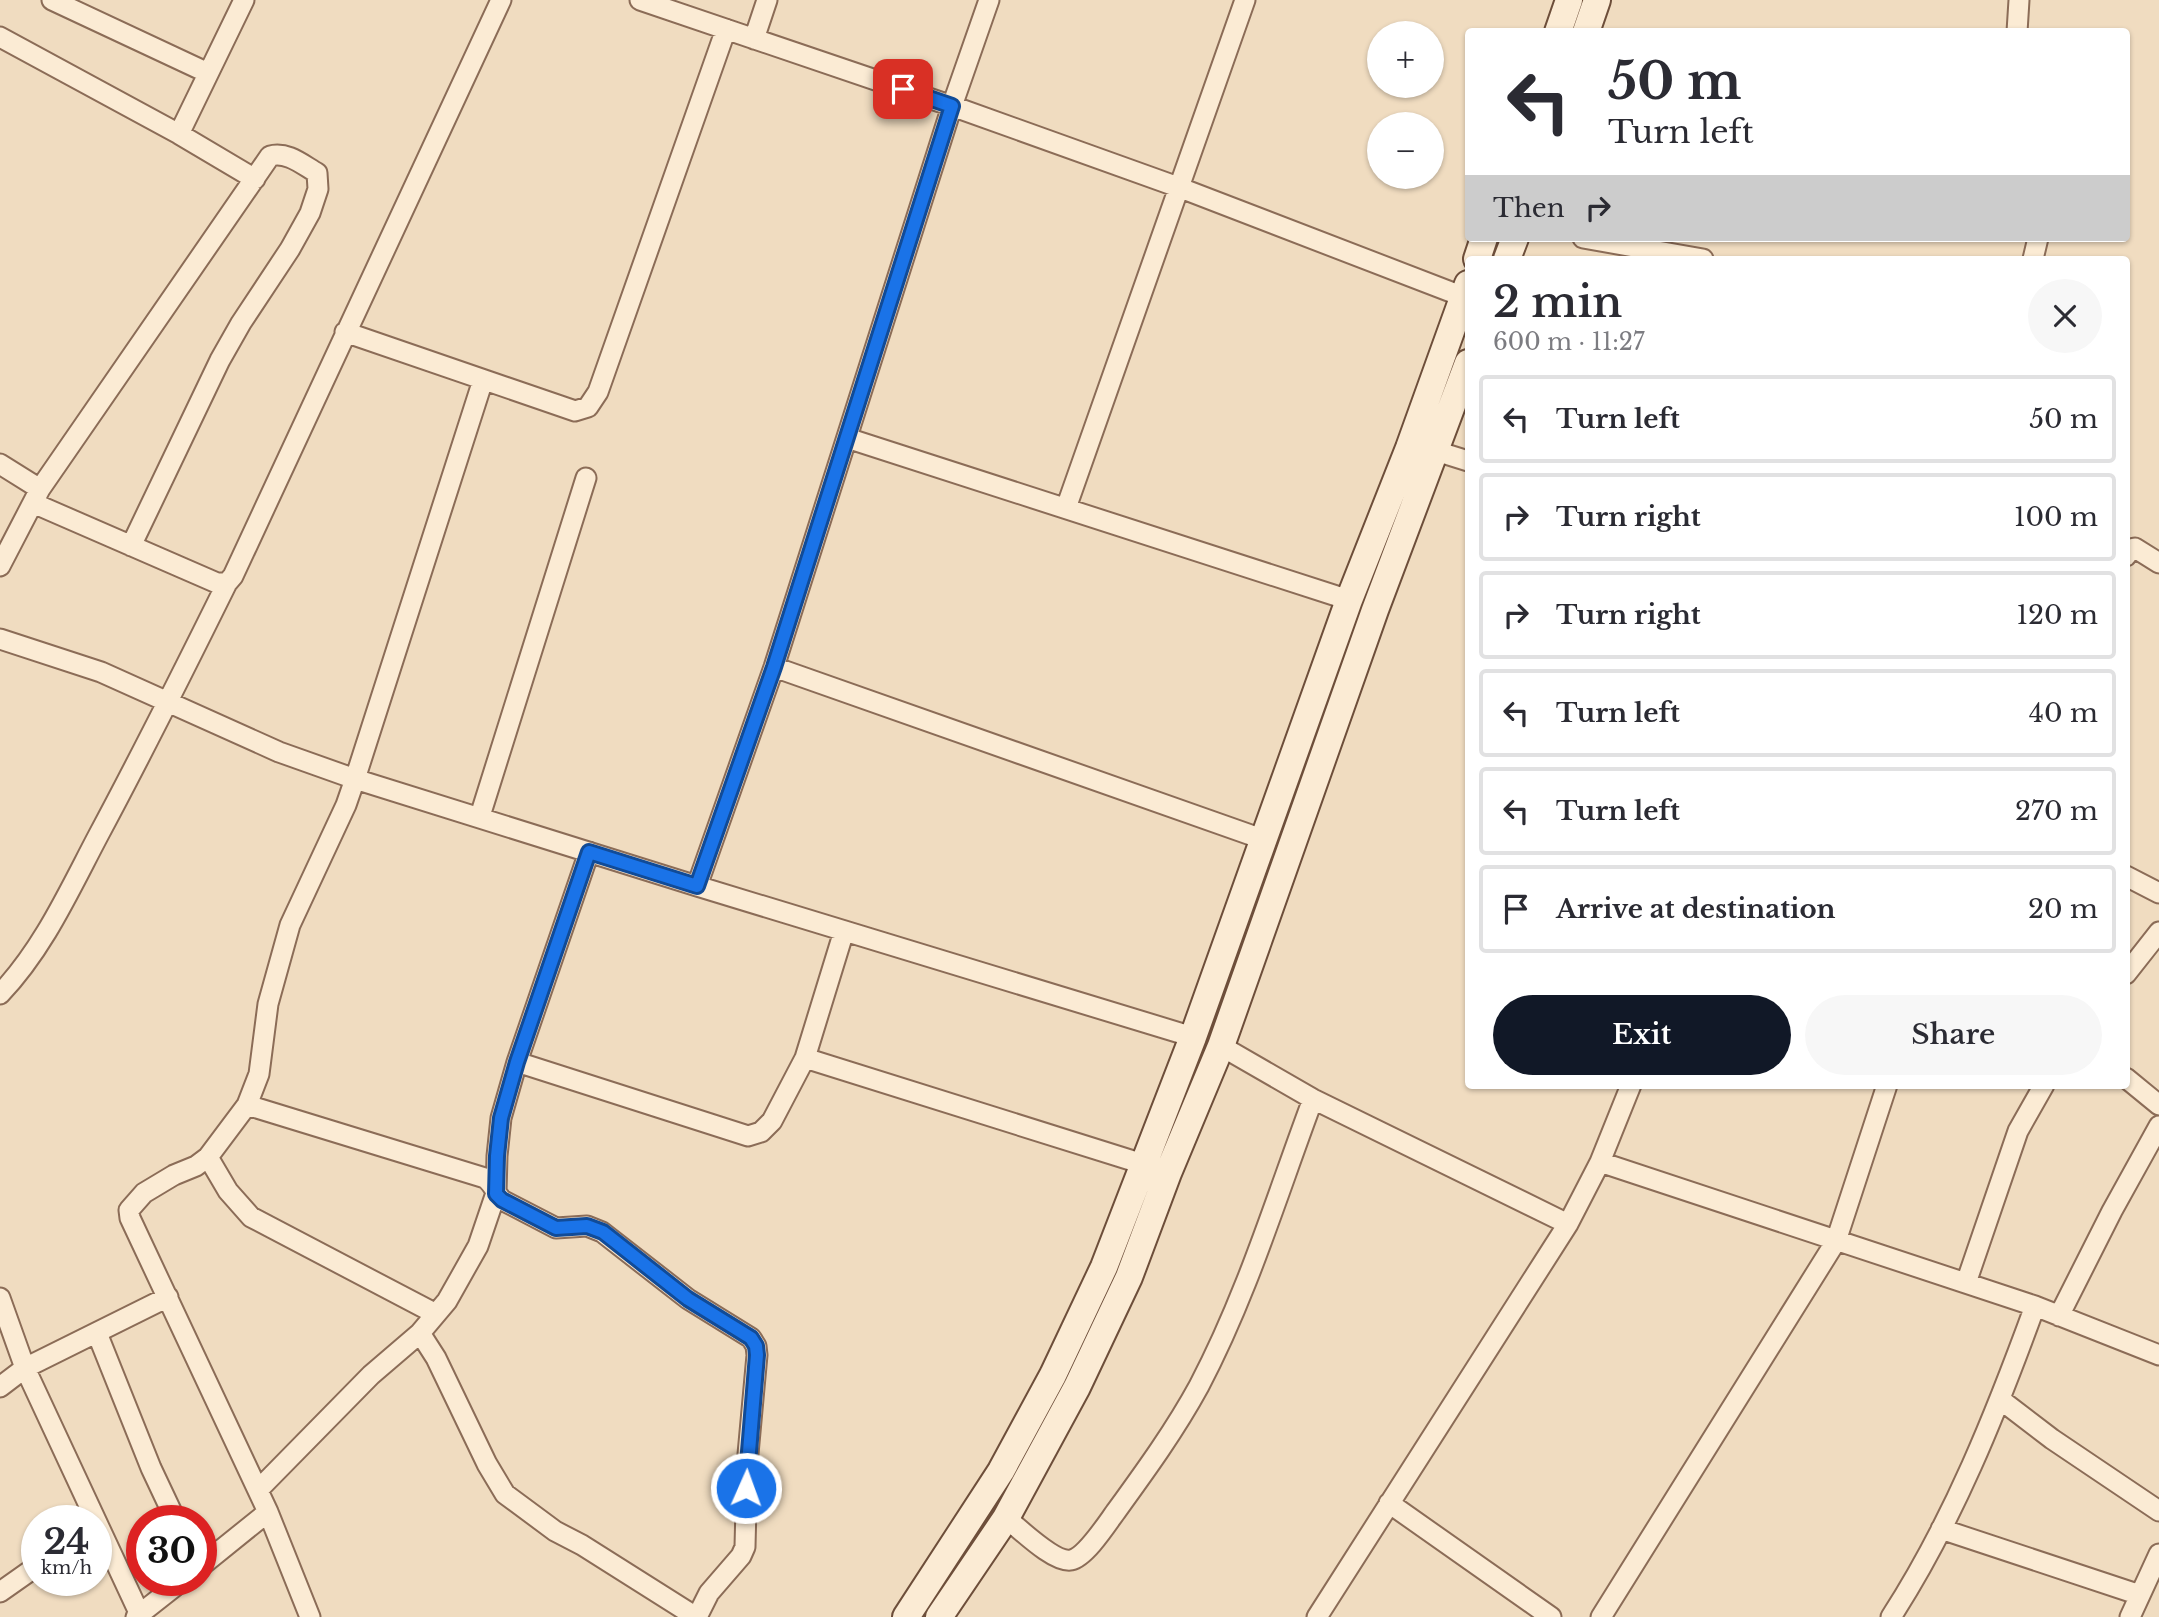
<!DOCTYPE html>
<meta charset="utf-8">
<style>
:root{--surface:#fff;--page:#f7f7f7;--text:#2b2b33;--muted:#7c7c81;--line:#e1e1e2;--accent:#111827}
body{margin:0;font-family:"Libre Baskerville",serif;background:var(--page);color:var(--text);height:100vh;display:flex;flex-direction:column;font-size:26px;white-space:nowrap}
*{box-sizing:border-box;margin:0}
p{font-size:23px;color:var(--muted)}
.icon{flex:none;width:38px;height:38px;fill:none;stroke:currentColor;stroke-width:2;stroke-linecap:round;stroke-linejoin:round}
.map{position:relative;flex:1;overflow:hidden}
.details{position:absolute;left:1465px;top:256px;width:665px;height:833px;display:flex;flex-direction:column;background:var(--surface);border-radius:7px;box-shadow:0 2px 5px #0004}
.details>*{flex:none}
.top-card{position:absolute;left:1465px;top:28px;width:665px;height:214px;border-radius:7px;box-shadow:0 2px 5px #0004;background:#fff;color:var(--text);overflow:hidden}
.tools{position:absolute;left:1367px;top:21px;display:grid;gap:14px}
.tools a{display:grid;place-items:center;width:77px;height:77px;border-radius:50%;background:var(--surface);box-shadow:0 2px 5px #0004;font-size:35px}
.speed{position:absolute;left:21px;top:1505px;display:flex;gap:14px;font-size:35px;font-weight:700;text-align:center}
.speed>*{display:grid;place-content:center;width:91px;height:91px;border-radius:50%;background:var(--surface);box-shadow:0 2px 5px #0004;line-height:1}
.speed small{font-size:18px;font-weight:400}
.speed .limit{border:10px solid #d22;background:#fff;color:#111}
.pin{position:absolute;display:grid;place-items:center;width:60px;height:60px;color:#fff;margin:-30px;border-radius:14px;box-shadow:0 4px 10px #0006}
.me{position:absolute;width:77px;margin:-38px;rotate:2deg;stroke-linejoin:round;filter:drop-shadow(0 0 5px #0008)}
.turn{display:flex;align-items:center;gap:24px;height:147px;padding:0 28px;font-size:32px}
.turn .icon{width:91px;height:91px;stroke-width:2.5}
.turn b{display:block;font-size:49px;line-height:60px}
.then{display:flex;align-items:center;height:66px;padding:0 28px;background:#0003;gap:14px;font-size:26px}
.round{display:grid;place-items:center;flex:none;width:74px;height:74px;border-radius:37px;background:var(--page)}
.headline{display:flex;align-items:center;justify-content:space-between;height:119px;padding:0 28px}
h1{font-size:42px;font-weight:600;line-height:52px}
.cta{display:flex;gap:14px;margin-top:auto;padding:14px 28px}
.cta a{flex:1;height:80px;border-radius:42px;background:var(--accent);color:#fff;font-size:28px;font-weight:600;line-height:80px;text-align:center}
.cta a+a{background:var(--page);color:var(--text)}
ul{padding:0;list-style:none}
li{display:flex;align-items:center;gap:21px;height:88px;margin:0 14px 10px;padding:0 14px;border:4px solid var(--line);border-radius:7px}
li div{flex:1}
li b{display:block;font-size:26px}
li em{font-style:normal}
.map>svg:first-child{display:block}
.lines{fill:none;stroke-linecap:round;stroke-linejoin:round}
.minor-casing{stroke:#8b6c57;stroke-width:23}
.secondary-casing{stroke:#6d4e3a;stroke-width:30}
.minor{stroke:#fbebd4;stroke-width:19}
.secondary{stroke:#fbebd4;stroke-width:26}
.route-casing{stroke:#114b97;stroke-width:18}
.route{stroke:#1a73e8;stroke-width:12}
</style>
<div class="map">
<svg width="2159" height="1617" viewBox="0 0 2159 1617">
<rect width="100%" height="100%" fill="#f0dcc0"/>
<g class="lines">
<defs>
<path id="minor" d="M52,0L208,73
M640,0L952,106L1178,187L1464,297
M2017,32L2019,0
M0,37L179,134L255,179
M754,39L767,0
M179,134L244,0
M1583,238L1703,259
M2033,259L2038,238
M345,332L575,411L588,407L598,392L726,29
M847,438L1349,600
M1436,451L1468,461
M0,464L40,489
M33,503L217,583H227
M1066,508L1245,0
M2126,556L2130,549L2135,548L2159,563
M0,566L40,489L270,156C287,151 303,165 317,173L318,189L310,213L290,249L241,323L220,360L131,546
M0,639L101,672L279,752L355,779L697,886L1193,1037
M774,667L1265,840
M480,816L586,478
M2126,876L2159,893
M697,886L774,667L952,106L989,0
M2126,974L2159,932
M0,994C43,949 69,891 98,836C143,752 185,668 227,583L233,576L501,0
M1221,1046L1313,1099L1568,1224
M805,1058L1143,1164
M517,1062L748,1136L761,1132L772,1121L805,1058L844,931
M2126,1078L2159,1105
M247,1105L485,1178C494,1184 495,1193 502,1200L556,1228L587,1226L602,1232L688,1299L751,1338L756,1346L757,1355L747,1465L745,1547L741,1556L709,1593L697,1617
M208,1157L228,1191L251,1217L436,1314
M1600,1162L2035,1306L2159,1355
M1966,1283L2018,1131L2044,1085
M0,1298L25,1368L141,1617
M2059,1316L2112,1211L2159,1126
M97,1333L151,1468L176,1521
M420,1333L436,1358L487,1464L505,1494L555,1531L582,1545L696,1617
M0,1387L25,1368L168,1297
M2001,1400L2052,1439L2159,1511
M258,1490L371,1375L420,1333L447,1301L478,1246L496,1193L497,1156L501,1118L517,1062L589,852
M1389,1503L1551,1617
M1006,1518C1020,1529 1054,1563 1071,1560C1086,1557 1108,1522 1117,1510C1146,1470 1175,1430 1199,1386C1247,1295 1277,1195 1313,1099
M1941,1529L2140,1595
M201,1566L268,1512
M0,1592L37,1566
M136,1617L183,1580
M310,1617L268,1512L130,1218L129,1210L144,1193L174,1175L196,1166L208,1157L247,1105L259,1074L268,1004L290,925L346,805L355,779L483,380
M1317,1617L1568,1224L1600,1162L1631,1085
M1601,1617L1836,1241L1887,1085
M1891,1617C1953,1521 1996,1413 2035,1306
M2130,1617L2159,1554"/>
<path id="secondary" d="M1558,32L1569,0
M1586,32L1597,0
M1477,259L1484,238
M1507,259L1515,238
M906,1617L1001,1471L1053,1375L1104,1267L1193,1037L1349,600L1409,448L1468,284
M939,1617L1006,1518L1077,1387L1129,1277L1168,1173L1221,1046L1375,610L1468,363"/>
</defs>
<!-- minor casing -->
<use href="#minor" class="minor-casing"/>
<!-- secondary casing -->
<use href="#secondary" class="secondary-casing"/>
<!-- minor -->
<use href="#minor" class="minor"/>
<!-- secondary -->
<use href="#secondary" class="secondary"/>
</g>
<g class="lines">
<defs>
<path id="route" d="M746,1488L757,1355L756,1346L751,1338L688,1299L603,1232L587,1226L556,1228L502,1200L496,1194L497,1156L501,1118L517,1062L589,852L697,886L774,667L952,106L903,89"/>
</defs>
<!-- route casing -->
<use href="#route" class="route-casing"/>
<!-- route -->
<use href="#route" class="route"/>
</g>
</svg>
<div class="tools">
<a>+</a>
<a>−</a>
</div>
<div class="speed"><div>24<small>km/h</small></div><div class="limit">30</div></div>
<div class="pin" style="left:903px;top:89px;background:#d93025"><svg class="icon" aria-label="arrive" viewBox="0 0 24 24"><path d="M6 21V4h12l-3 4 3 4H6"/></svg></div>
<svg class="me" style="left:746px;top:1488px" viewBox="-20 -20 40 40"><circle r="17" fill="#1a73e8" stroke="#fff" stroke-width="3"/><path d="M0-11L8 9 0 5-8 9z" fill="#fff"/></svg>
<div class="top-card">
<div class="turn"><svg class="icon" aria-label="left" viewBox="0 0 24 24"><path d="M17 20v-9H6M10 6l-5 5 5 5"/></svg><div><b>50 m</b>Turn left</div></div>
<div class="then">Then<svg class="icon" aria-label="right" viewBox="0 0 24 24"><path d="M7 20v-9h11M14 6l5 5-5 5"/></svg></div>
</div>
<section class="details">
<div class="headline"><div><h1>2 min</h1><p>600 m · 11:27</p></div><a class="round"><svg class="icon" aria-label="close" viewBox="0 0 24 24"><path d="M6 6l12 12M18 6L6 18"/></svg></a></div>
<ul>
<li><svg class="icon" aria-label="left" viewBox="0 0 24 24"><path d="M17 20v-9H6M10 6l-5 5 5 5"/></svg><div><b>Turn left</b></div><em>50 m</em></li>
<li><svg class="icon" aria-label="right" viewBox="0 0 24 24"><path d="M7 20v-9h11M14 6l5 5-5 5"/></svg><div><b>Turn right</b></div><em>100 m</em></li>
<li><svg class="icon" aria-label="right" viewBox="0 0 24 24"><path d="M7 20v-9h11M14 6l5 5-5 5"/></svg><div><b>Turn right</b></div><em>120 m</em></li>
<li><svg class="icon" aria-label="left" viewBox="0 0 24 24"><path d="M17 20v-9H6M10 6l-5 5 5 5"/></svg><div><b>Turn left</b></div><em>40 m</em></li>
<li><svg class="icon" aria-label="left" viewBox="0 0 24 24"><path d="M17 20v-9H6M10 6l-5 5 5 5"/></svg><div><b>Turn left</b></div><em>270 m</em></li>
<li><svg class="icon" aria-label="arrive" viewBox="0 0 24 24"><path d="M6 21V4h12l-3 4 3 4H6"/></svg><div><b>Arrive at destination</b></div><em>20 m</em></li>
</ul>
<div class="cta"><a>Exit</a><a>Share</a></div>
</section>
</div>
